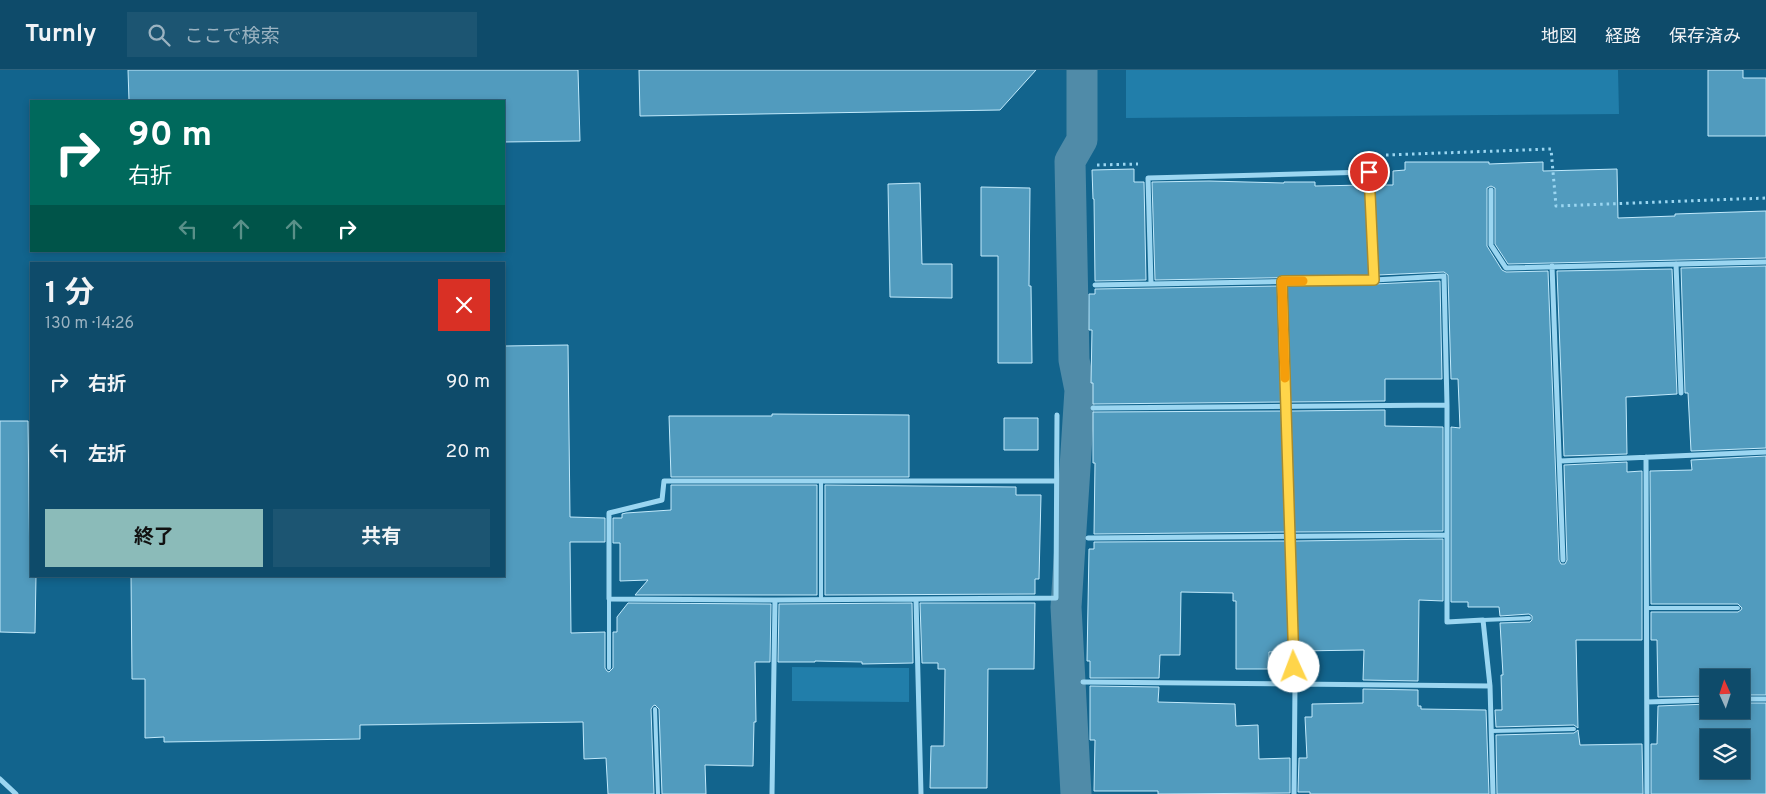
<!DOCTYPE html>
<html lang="ja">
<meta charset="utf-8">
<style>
:root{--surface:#0e4b6a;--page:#1c5572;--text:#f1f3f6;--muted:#9bb3c1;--line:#2e637e;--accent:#8bbbb9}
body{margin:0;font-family:Overpass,"Noto Sans JP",sans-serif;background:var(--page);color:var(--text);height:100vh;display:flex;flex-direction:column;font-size:19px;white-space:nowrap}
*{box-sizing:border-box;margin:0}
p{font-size:16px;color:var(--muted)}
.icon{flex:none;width:28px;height:28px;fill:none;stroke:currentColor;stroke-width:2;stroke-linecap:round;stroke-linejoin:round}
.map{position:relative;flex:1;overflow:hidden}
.panel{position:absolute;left:30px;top:192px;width:475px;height:315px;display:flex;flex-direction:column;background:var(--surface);border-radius:0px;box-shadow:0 2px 8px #0003,0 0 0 1px var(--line)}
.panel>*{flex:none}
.top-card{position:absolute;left:30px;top:30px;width:475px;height:152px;border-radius:0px;box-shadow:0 2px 8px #0003,0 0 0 1px var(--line);background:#00695c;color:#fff;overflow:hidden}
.needle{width:32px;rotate:357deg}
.controls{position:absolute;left:1700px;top:599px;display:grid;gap:10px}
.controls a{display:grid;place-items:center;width:50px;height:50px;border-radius:0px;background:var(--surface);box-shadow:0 2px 8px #0003,0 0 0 1px var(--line);font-size:25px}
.pin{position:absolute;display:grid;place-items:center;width:42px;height:42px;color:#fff;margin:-21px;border:2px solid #fff;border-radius:50%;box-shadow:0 1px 5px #0007}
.me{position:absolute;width:55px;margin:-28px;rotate:358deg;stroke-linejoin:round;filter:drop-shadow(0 0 4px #0008)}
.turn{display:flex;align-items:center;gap:18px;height:105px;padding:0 15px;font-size:22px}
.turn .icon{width:65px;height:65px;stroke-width:2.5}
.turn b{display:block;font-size:35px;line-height:42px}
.lanes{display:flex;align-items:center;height:48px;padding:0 15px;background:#0003;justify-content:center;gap:25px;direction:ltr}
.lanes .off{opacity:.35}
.round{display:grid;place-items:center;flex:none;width:52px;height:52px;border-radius:0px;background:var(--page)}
.head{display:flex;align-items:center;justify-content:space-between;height:85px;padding:0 15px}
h1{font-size:30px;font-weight:700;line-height:38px}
.cta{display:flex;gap:10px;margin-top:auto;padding:10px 15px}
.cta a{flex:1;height:58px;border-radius:0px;background:var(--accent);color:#111;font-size:20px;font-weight:700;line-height:58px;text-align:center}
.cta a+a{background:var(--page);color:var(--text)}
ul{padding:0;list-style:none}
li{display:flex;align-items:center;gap:15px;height:70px;padding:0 15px}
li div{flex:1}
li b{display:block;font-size:19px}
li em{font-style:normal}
header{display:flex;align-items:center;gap:30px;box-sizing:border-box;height:70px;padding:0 25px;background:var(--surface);border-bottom:1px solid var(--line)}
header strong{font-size:24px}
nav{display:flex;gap:28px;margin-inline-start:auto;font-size:18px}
.search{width:350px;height:45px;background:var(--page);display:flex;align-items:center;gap:12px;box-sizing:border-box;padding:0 18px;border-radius:0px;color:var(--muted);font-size:19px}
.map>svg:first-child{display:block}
.green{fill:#217eaa}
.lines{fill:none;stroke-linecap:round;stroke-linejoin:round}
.canal{stroke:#508ba8;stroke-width:31}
.building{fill:#519bbe;stroke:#c2eafc;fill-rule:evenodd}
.path{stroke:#9bd6f1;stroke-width:3;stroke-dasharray:2.5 4;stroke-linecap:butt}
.lane{stroke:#9bd6f1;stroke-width:4}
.street{stroke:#9bd6f1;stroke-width:5}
.route-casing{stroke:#a68a30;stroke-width:12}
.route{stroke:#ffd54a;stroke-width:9}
.slow{stroke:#f59e0b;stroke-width:9}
</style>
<header>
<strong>Turnly</strong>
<div class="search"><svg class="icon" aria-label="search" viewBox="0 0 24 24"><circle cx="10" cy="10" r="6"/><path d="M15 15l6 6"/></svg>ここで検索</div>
<nav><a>地図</a><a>経路</a><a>保存済み</a></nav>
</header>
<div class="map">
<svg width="1766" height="724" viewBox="0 0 1766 724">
<rect width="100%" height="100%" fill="#12648d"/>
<!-- green -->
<path class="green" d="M1126,0H1618L1619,44L1126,48Z
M792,597L909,598V632L792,631Z"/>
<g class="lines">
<!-- canal -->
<path class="canal" d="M1076,724L1066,537L1080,320L1074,290L1070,91L1082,70V0"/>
</g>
<!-- building -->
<path class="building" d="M128,0H578L580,71L504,72V31H129Z
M639,0H1036L1000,40L640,46Z
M1708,0H1743V8H1766V66H1708Z
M1405,92H1489V94L1543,92V101L1617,99L1618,148L1675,146V144L1766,141V188L1508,194L1495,174V118L1491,116L1487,118V176L1502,200L1506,202L1548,201L1559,490L1561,494H1565L1567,490L1564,395L1627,392V402L1642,401V570H1576L1578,658L1574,655L1496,657L1495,640H1502L1501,605H1503L1500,553L1530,552L1532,550V546L1529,544L1500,546L1499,537H1468V532H1451V357L1460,358L1458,309H1451L1448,205L1444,202L1378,205L1374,115H1393V101L1405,100Z
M1134,99V112H1144L1146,210L1095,211L1094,129H1093L1092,100Z
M1209,111L1284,113V112H1315V116L1365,115L1369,206L1155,210L1152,112Z
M920,113L922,194H952V228L890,227L888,114Z
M981,117L1030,118L1029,216H1031L1032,293H998V186H981Z
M1766,196V378L1691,381L1688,323H1685L1681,198Z
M1672,199L1677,324L1626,327L1627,384L1564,386L1557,201Z
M1440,211L1442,309H1385V331L1290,332L1287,216L1374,214Z
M1278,216L1282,332L1093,334V313H1091L1092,260H1089V224H1095V219Z
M568,275L570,447L605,448V472H570L571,563L605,562V598L607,601L609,602L613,598V562H617V547L628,533L771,534L770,592H755L756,652H754L753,696L705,695L706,724H662L659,639L655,635L653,636L651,639L654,724H608L606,688L584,689L583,652L360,655V669L164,672V667L145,668V609H132L131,506H504V276Z
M1385,340V356L1443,357V461L1294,462L1291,341Z
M1282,341L1286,462L1094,464L1095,393H1093V342Z
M772,344L909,345V407H671L669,346H772Z
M1004,348H1038V380H1004Z
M0,351H28L30,506H36L35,563L0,562Z
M1766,386V625H1741V608H1709V626L1658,627L1657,570H1651V542H1738L1741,540L1742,538L1738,534H1651L1650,401L1692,400L1691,390Z
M671,415H817V525H635L648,510L620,511V473H613V448H622V444L626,443L671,440Z
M825,415L1016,417V425H1041L1039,509H1035V524L825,525Z
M1443,469V531L1419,530L1418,611L1363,610L1364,580L1298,581L1295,471Z
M1286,471L1290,581L1269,582V599H1236V531H1233V523L1181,522L1180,585H1160L1159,608H1090V591H1087L1089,479H1094V472Z
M912,533L913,593L862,594V592L815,591V592H778L779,534Z
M920,533H1035L1034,599H988L987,718H930L931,676H944L945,599H938V593H922Z
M1090,616L1159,617L1158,632L1235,634L1236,656L1258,655L1259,689L1290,688V723L1158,724V721H1094L1095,670H1090Z
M1363,619L1418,620V636H1421V639L1486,640L1489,724H1310V722H1298L1299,688H1307L1305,647H1312V634L1363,633Z
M1741,633H1766V724H1651V674H1657L1658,636L1709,634V640H1741ZM1709,668H1741V700H1709Z
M1578,660L1580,675L1642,674L1643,724H1497L1496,665L1574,663Z"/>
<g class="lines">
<!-- path -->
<path class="path" d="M1386,85L1551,79L1556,136L1766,128
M1097,95L1138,94"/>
<!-- lane -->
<path class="lane" d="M821,411V530
M609,529V598
M1647,538H1738
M1483,550L1529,548
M655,639L658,724
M1491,661L1574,659"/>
<!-- street -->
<path class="street" d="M1368,86L1374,210
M1491,120V175L1506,198L1766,192
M1676,194L1681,323
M1552,196L1563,490
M1282,211L1295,615L1294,724
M1151,214L1148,108L1369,102
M1095,215L1374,210L1444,206L1447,335V552L1483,550L1490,616L1493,724
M1093,338L1447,335
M1646,387L1647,724
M1560,391L1766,382
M1088,468L1447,465
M916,529L921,724
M775,530L609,529V443L662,430L664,411H1056
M1083,612L1490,616
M1741,629H1766
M1647,632L1709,630
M0,709L16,724
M772,724L775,530L1056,528L1057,345"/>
</g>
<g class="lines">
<defs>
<path id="route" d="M1294,597L1282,211L1374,210L1369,102"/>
</defs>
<!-- route casing -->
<use href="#route" class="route-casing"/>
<!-- route -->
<use href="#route" class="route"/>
<!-- slow -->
<path class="slow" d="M1285,308L1282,211H1303"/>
</g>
</svg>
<div class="controls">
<a><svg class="needle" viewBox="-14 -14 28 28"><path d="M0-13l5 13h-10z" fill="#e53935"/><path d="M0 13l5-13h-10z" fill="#9bb3c1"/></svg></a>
<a><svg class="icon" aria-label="layers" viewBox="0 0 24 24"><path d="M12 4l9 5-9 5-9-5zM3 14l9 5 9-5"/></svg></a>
</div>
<div class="pin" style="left:1369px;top:102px;background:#d93025"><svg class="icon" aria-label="arrive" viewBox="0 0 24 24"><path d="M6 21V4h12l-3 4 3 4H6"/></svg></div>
<svg class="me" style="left:1294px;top:597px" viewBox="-20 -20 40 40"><circle r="19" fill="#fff"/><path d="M0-13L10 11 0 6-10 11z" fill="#ffd54a"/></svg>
<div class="top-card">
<div class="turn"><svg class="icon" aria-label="right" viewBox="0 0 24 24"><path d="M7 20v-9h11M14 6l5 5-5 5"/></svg><div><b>90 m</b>右折</div></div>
<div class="lanes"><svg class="icon off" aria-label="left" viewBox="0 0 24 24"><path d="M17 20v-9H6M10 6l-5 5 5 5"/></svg><svg class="icon off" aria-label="ahead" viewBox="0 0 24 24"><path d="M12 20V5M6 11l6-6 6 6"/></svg><svg class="icon off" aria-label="ahead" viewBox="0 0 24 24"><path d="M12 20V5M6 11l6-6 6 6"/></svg><svg class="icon" aria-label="right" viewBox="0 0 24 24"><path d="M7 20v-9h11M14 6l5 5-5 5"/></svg></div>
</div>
<section class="panel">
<div class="head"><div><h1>1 分</h1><p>130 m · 14:26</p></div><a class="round" style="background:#d93025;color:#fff"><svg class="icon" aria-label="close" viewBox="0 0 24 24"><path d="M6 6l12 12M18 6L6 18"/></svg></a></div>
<ul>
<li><svg class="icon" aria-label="right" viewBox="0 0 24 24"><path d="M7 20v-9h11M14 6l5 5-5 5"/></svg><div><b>右折</b></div><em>90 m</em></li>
<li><svg class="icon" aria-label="left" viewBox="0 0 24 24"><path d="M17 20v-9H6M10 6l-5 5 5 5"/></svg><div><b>左折</b></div><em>20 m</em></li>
</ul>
<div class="cta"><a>終了</a><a>共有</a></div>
</section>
</div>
